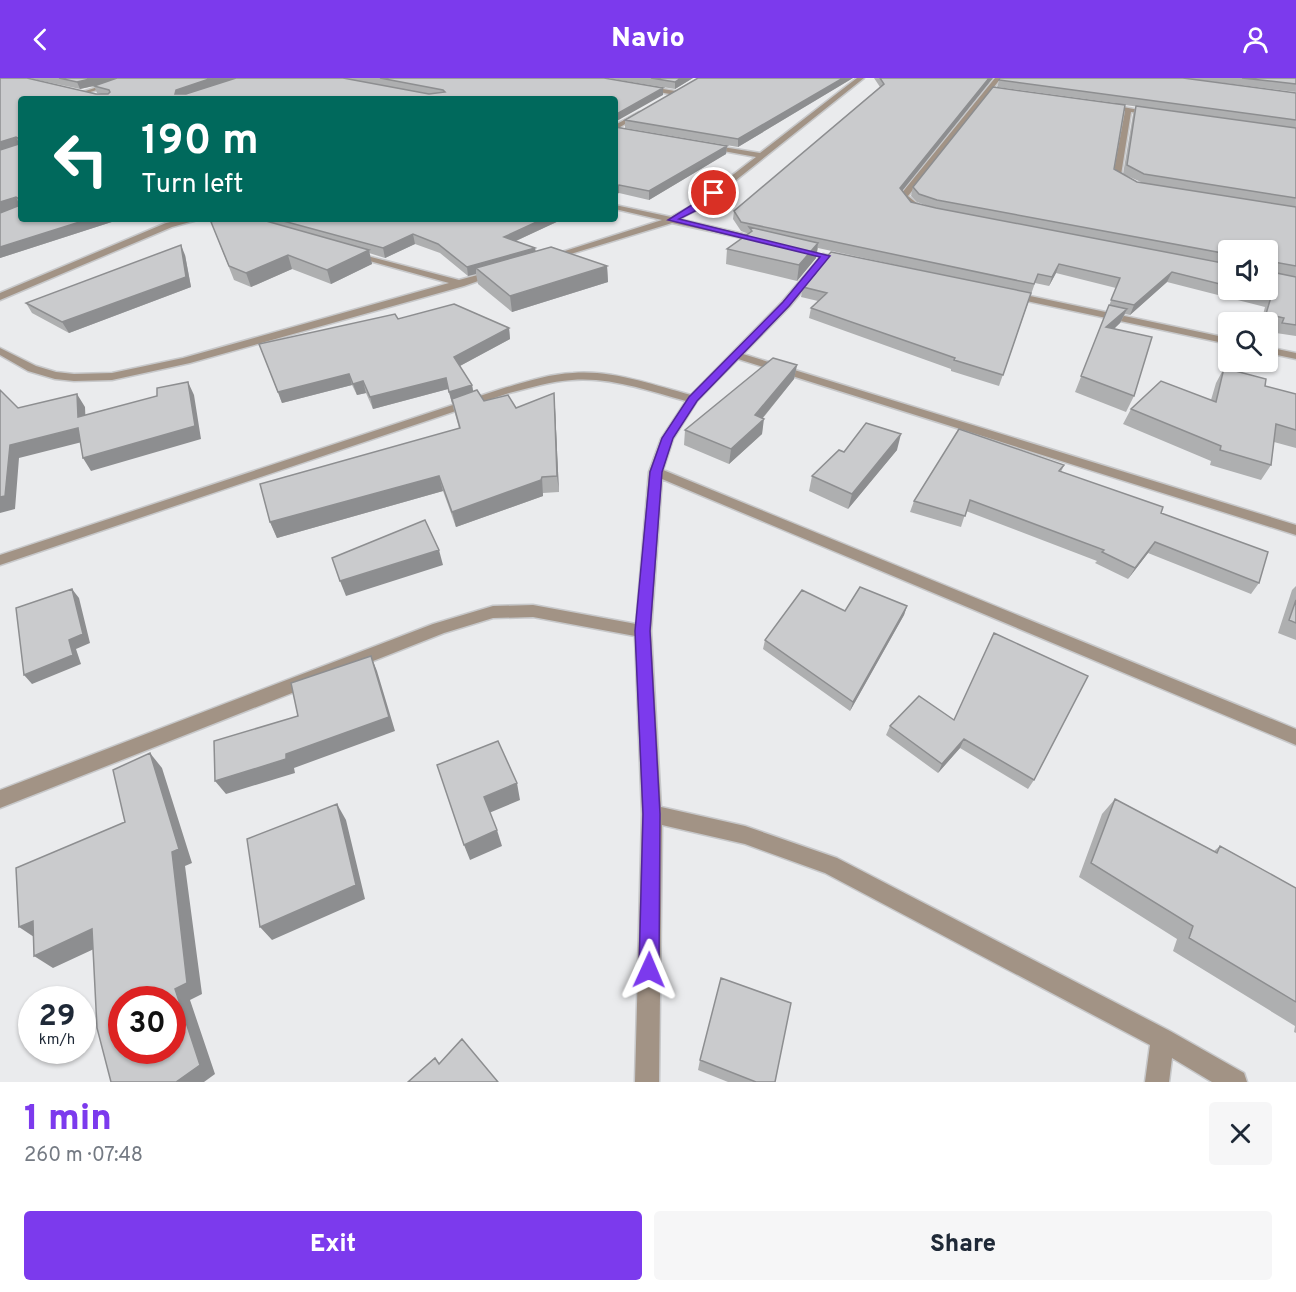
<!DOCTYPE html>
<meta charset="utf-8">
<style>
:root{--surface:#fff;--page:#f6f6f7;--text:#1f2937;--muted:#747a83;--accent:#7c3aed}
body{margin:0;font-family:Overpass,sans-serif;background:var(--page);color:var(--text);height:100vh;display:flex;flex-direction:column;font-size:22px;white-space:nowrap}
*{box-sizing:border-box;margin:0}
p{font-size:20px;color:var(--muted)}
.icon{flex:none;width:33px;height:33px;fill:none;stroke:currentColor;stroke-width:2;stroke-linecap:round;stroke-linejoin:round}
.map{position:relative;height:1004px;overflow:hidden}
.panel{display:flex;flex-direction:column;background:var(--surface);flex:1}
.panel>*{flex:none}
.banner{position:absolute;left:18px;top:18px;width:600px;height:126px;border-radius:6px;box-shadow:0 2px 4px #0004;background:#00695c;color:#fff;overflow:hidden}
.fabs{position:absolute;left:1218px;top:162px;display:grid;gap:12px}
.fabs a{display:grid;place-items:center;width:60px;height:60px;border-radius:6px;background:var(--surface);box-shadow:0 2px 4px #0004;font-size:30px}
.speed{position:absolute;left:18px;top:908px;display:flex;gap:12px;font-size:30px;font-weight:700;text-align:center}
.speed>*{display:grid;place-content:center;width:78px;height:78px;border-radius:50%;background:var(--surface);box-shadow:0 2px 4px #0004;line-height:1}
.speed small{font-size:15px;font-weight:400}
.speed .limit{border:9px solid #d22;background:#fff;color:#111}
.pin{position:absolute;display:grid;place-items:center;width:51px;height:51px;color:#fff;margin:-26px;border:3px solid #fff;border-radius:50%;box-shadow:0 2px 6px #0007}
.me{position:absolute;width:66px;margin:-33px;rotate:1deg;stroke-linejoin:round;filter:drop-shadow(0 0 4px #0008)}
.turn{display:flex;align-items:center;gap:21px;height:126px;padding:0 24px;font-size:27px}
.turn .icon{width:78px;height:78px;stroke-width:2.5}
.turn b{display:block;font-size:42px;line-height:51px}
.round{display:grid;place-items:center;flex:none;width:63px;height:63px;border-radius:6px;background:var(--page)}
.summary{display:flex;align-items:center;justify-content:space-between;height:102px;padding:0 24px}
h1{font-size:36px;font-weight:800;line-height:45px;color:var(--accent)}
.action{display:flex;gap:12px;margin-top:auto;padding:12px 24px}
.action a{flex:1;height:69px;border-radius:6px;background:var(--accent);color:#fff;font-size:24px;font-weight:800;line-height:69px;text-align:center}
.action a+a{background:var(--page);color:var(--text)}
header{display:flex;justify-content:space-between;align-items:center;height:78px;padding:0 24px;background:var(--accent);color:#fff;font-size:27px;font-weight:800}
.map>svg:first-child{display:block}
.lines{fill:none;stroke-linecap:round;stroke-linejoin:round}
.minor-casing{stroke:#c7c8ca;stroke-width:3}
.minor{fill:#a29385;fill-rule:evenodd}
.wall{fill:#aeafb0;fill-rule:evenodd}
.shaded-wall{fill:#8d8e90}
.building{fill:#cacbcd;stroke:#8d8e90;stroke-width:1.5;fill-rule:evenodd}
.route{fill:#7c3aed;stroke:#51269a;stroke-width:1.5}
</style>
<header><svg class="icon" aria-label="back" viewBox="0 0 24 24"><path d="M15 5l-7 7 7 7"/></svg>Navio<svg class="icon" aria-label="person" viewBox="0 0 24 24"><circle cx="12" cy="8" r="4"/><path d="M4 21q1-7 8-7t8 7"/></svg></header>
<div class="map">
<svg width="1296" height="1004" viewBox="0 0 1296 1004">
<rect width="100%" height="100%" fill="#eaebed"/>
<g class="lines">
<defs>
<path id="minor" d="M126,0H135L84,16L79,15Z
M857,0H864L701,130L679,141L765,161V165L672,145L551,182L543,180L662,142L615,131V127L671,139L695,126L756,79L707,70L704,66L760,75Z
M995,0H1001L908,118L919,127V131C911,132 901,124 901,116Z
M645,8L675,13L678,15L675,17L643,11Z
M1106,26L1156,35L1153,37L1131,34L1121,97L1131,103V107H1125L1113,98L1125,33L1104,29Z
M639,34L644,35L615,52V47Z
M185,141H201L172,149L0,222V215L166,145Z
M348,173L459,202L496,192L501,195L464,208L190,285L112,302L74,303L55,301L28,293L0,277V270L36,288L56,294L74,296L112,295L183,280L449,205L348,177Z
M823,176L831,178L790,228L743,276L1296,447V457L738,281L697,323L673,361L663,392L1296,651V667L662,401L651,553L661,729L745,748L837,780L1170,953L1244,995L1247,1004H1212L1172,980L1169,1004H1145L1150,967L825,795L745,766L662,747L659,1004H635L642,736L635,558L533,539L493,540L444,555L0,730V712L433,546L493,528L533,527L636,546L649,394L661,361L686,323C649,313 611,299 572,302C551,303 530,310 509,315L0,487V477L501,311C525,304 549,296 573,295C613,292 653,307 691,317L782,224Z
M1011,214L1228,260V266L1008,219V215Z
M1268,269L1296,275V281L1268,275Z"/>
</defs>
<!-- minor casing -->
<use href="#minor" class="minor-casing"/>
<!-- minor -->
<use href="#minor" class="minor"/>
</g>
<!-- wall -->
<path class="wall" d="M0,0L96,16H101L97,15L94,8L80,11L28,0H604L663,10V17L21,21V141H121L0,180Z
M606,0H693L675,11Z
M853,0L738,69L625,50V42Z
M874,0H993L902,113L911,124L928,128L917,124L911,118L913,109L1116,25L997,9L1000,0H1296V14L1208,3L1296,15V50L1125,27L1114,91L1137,104H1141L1123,96L1133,36L1136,28L1296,50V258L1276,255L1278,250L1268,248V244H1261L1265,229L1167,204L1130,237L1125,236L1120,245L1114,251L1134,318L1126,334L1075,314L1116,210L1056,195L1049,208L1035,205L999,308L951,293V291L809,240L811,230L818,223L801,219L803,209L812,200V196L965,202L818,170L816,180L797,203L726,186L727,171L749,156L741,153L733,141L734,133L880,9ZM1228,172H1268V212H1228Z
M615,49L727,68L726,76L649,122L619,115Z
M218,141H563L516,163L535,170L536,174L607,188L608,204L512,234L478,206L476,196L468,198L440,175L415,166L385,180L369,175L372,186L331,206L292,191L251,209L234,202L211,144Z
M185,177L191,209L69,255L32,235L26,225Z
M398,241L509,250L510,261L460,288L472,307L473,314L484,323L516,330H555L559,414L543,415V418L456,449L443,413L277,460L270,444L459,350L448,311L373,331L366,315L357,317L352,307L282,325L259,266Z
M797,287L794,301L763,340L762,356L729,386L684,367L685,352Z
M1224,290L1265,308L1296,316V370L1274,364L1271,387L1261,402L1210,387L1211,383L1123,346L1131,331L1211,322L1216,305Z
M897,372L848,431L809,413L812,398L844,374Z
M1064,387L1061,394L1161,435L1259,505L1251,516L1148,475L1128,501L1095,485L1097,483L966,433L961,449L910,434L914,423Z
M1296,508V562L1278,555L1292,512Z
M907,528L904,537L850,633L763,571L765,562Z
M919,618L1034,702L1028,711L960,670L938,695L886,657L890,648Z
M1115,721L1214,773L1220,768L1296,810V955L1294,954L1295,948L1173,873L1177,861L1079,799L1102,736Z
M700,982L775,1004H728L698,992Z"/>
<!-- shaded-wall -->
<path class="shaded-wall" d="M94,0H128L80,11L77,4Z
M212,0H236L178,21L175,16L176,12Z
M681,0H693L675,11V4Z
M843,0H853L738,69V61Z
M989,0H993L898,118L900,110Z
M663,10V17L615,44V37Z
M16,59L20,67L0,73V64Z
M727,68L726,76L649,122V113Z
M619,107V115L615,117V109Z
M16,119L20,128L0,135V124Z
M89,141H121L0,180V169Z
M543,141H563L505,168L504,159Z
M413,156L415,166L385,180L383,170Z
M818,165L816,180L797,203L799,187Z
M181,167L185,177L191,209L69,255L62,244Z
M535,170L536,179L476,190V196L468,198L467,189Z
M369,172L372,186L331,206L327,192Z
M288,177L292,191L251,209L246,195Z
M1059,186L1056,195L1049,208L1052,199Z
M607,188L608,204L512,234L510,218Z
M1172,194L1167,204L1130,237L1134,227Z
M1127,231L1120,245L1100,264L1106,249Z
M509,250L510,261L456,290L454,279Z
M797,287L794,301L756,348L764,341L762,356L729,386L731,371L755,337Z
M349,296L352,307L282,325L278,314Z
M446,300L448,311L373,331L370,319Z
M363,303L366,315L357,317L353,306Z
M188,304L194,317L201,361L91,393L83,380Z
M472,307L474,318L452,325L449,314Z
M554,315L555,330L559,414L557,398Z
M77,316L85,329L86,352L78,339Z
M78,350L86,363L19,380L15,431L0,435V419L10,367Z
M901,356L897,372L848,431L852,416Z
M439,398L443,413L277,460L270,444Z
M542,399L543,418L456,449L452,434Z
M1155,464L1148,475L1128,501L1135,490Z
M439,472L443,487L346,518L340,503Z
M72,511L79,520L90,565L76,571L81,586L32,606L24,597L69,562Z
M907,528L904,537L850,633L853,624Z
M371,578L377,593L395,653L294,690L295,695L226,716L215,703L286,676Z
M964,661L960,670L938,695L942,686Z
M150,675L162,690L192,785L185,788L202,916L190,922L215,996L204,1004H176L175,911Z
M517,705L520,722L489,735L484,719Z
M337,726L346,742L365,821L272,862L260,849Z
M497,752L502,768L470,782L464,767Z
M33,843L37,861L19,849Z
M92,851L109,864L53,890L34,878Z"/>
<!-- building -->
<path class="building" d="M0,0H27L96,16H108L110,14L109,12L94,8L117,0H212L176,12L175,16H186L236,0H343L429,16L445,14L443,12L380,0H604L663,10L615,37V21H21V141H89L0,169V135L18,128L19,121L16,119L0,124V72L19,66V61L16,59L0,64Z
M59,0H94L77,4Z
M651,0H681L675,4Z
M698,0H843L738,61L625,42Z
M880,0H989L900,110L911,124L936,130L1228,186V208L1172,194L1134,227L1111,222L1120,200L1059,186L1052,199L1038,196L1034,206L741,144L734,133L884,6Z
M1000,0H1183L1296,15V42L999,2Z
M1242,0H1296V6Z
M993,9L1125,27L1114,91L1137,104L1296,129V188L1274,184L1271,187L1272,194L1296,199V247L1282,245L1284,240L1266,236L1271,219L1241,212H1268V172H1228V176L937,122L919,116L913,109Z
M1136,28L1296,50V120L1144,96L1127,87Z
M615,49L727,68L649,113L619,107L615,109Z
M218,141H259L369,172L327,192L288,177L246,195L229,188L211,144Z
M276,141H543L504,159L535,170L467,189L438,166L413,156L383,170Z
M749,149L818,165L799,187L727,171L752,153Z
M181,167L186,199L62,244L26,225Z
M551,169L607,188L510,218L476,190Z
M831,174L1031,215L1003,297L954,282L955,280L811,230L827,215L803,209L815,196H812Z
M454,226L509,250L454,279L472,307L449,314L446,300L370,319L363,303L353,306L349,296L278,314L259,266L395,236L398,241Z
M1109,227L1127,231L1106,249L1152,259L1134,318L1081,298Z
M773,280L797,287L755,337L764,341L731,371L685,352Z
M1224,290L1266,301L1265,308L1296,316V352L1276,346L1271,387L1220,372L1221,368L1131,331L1161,303L1216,324Z
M188,304L195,348L83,380L78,350L10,367L5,418L0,419V312L18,330L77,316L78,339L157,318V310Z
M477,312L484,323L508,317L516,330L554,315L557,398L542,399L541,402L452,434L439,398L270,444L260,406L460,350L452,321Z
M866,345L901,356L852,416L812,398L839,372L844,374Z
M959,351L1064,387L1059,393L1163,429L1161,435L1268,474L1259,505L1155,464L1135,490L1102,474L1104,472L970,422L965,438L914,423Z
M425,442L439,472L340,503L332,480Z
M860,509L907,528L853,624L765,562L802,512L845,533Z
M72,511L83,556L69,562L73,577L24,597L16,530Z
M1296,522V545L1289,542Z
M994,555L1088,598L1034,702L964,661L942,686L890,648L919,618L954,642Z
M371,578L389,639L286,676V681L215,703L214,663L298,638L291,605Z
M498,663L517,705L484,719L497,752L464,767L437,687Z
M150,675L179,771L172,774L187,905L175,911L200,987L176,1004H111L97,950L92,851L34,878L33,843L19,849L16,790L125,744L113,692ZM122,921H172V972H122Z
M1115,721L1217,775L1220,768L1296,810V924L1189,860L1193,848L1091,785Z
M337,726L356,807L260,849L247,761Z
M721,900L791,925L775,1004H756L700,982Z
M462,961L498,1004H408L435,980L439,986Z"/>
<!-- route -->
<path class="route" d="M714,113L717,117L701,130L679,141L830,178L789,228L697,323L673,360L662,394L650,553L660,736L659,892L656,899L649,902L642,899L639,892L643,736L635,553L650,394L662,360L689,319L783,224L820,179L668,142Z"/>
</svg>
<div class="fabs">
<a><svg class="icon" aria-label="sound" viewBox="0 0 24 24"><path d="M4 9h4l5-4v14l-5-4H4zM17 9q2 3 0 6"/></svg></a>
<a><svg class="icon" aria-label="search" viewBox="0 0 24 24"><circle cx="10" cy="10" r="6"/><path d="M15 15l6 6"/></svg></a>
</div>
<div class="speed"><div>29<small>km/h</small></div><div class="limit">30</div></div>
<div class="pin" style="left:714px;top:115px;background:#d93025"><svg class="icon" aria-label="arrive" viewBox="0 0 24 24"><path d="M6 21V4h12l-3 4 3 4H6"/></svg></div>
<svg class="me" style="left:649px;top:892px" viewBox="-20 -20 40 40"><path d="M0-17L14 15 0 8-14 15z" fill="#7c3aed" stroke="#fff" stroke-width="4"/></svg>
<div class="banner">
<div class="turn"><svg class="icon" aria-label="left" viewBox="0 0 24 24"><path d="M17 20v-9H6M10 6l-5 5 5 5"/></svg><div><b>190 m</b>Turn left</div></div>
</div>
</div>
<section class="panel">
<div class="summary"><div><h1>1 min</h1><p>260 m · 07:48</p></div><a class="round"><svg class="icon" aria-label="close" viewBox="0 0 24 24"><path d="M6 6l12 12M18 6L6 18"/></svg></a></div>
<div class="action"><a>Exit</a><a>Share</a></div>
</section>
